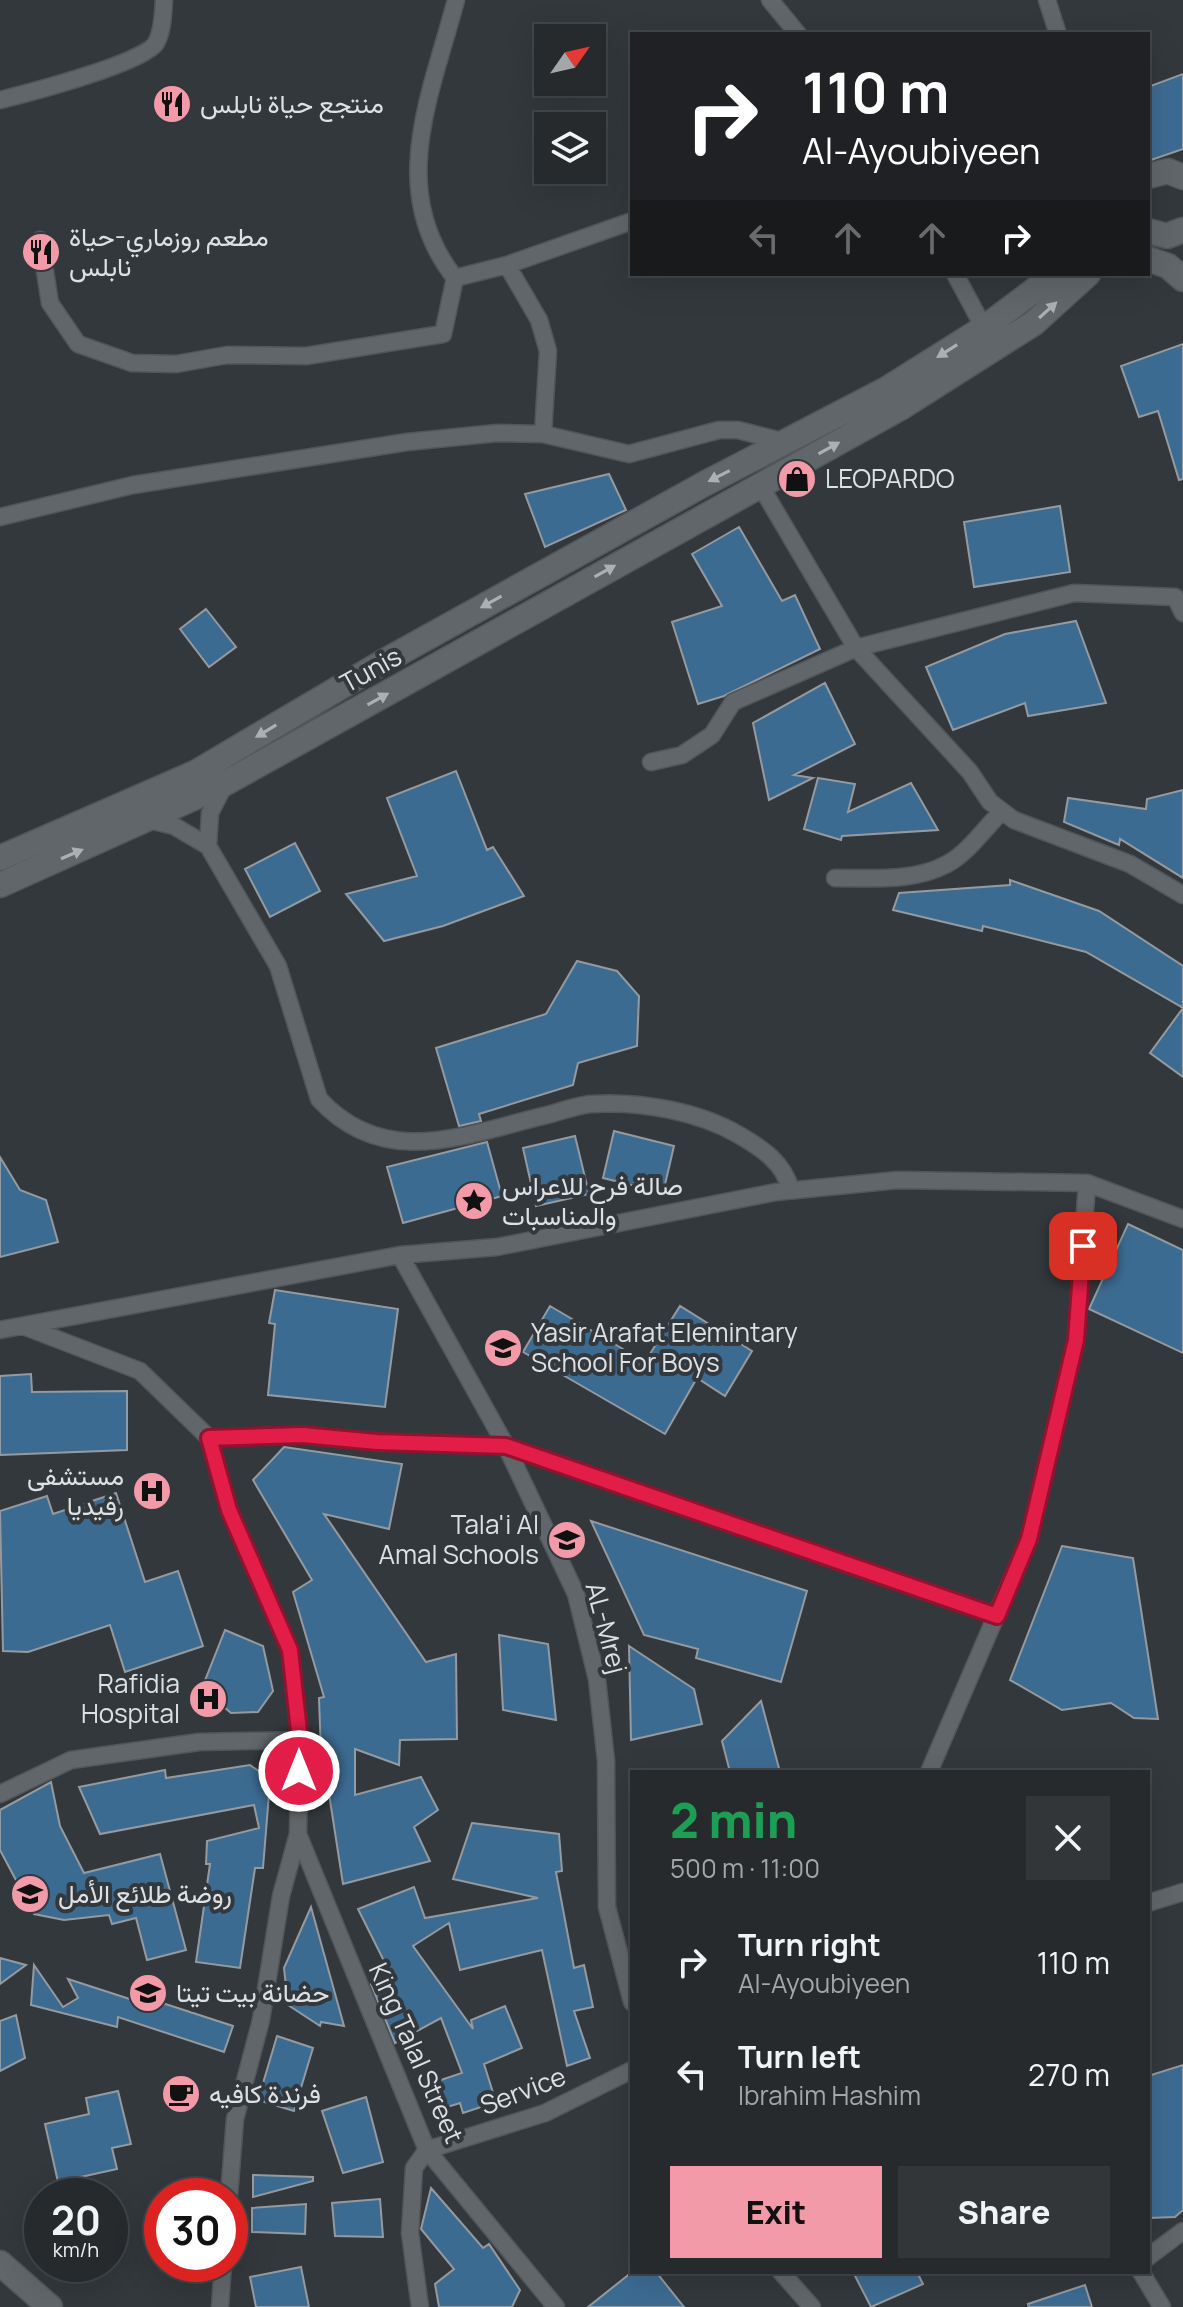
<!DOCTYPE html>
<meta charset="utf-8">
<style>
:root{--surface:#262a2d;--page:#323639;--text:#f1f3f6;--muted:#a4a7aa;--line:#424649;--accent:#f39aa8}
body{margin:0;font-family:Manrope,Vazirmatn,sans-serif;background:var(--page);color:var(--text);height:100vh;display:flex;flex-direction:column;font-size:30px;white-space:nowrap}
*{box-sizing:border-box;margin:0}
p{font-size:26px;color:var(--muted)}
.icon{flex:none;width:44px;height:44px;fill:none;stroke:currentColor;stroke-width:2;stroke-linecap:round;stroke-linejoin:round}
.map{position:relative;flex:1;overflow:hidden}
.details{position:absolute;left:630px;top:1770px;width:520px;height:504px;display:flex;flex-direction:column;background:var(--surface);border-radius:0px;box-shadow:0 8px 32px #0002,0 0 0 2px var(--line)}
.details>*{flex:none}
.hud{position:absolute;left:630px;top:32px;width:520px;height:244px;border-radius:0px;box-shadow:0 8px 32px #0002,0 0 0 2px var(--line);background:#202124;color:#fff;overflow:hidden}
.needle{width:52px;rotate:56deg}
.fabs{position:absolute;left:534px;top:24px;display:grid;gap:16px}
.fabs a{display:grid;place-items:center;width:72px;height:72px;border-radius:0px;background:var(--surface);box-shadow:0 8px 32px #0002,0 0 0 2px var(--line);font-size:40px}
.speed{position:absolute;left:24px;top:2178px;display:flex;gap:16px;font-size:40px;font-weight:700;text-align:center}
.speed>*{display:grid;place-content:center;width:104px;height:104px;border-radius:50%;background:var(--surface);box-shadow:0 8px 32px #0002,0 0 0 2px var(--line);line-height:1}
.speed small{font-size:20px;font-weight:400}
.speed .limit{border:12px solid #d22;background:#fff;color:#111}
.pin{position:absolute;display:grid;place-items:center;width:68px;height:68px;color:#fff;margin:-34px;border-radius:16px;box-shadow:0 4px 12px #0006}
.me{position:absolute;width:88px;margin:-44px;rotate:0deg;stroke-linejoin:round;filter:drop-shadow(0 0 6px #0008)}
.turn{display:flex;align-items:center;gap:28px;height:168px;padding:0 40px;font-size:36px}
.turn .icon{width:104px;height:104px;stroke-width:2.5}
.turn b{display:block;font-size:56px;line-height:68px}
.lanes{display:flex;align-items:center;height:76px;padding:0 40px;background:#0003;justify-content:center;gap:40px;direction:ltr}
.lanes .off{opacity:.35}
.round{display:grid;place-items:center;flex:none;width:84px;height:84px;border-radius:0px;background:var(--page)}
.head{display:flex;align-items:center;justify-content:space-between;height:136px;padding:0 40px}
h1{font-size:48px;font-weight:800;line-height:60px;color:#1e9e55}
.action{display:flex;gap:16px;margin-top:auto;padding:16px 40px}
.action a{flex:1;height:92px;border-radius:0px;background:var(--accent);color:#111;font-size:32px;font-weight:800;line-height:92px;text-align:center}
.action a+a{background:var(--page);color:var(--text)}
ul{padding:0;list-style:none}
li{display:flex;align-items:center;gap:24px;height:112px;padding:0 40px}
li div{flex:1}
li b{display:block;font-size:30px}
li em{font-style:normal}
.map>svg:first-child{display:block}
.building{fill:#3c6b92;stroke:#959a9f;stroke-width:2}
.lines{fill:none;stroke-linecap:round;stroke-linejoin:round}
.street-casing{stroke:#525559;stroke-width:19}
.secondary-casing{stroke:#525559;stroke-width:27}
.street{stroke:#61666a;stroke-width:16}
.secondary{stroke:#61666a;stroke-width:24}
.oneway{fill:#acb0b3}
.route-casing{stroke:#92132f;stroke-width:20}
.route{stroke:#e11d48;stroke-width:14}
.labels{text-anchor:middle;stroke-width:8;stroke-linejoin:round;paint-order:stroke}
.poi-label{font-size:26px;fill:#dee1e4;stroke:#33383c;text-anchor:start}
.street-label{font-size:26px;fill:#dee1e4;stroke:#33383c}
</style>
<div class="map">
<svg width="1183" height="2307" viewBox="0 0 1183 2307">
<rect width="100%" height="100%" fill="#33383c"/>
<!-- building -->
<path class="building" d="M1183,74V149L1148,161V87Z
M1183,344V479L1179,480L1158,411L1139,417L1121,366Z
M609,474L626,510L545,547L525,494Z
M1060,506L1070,572L974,587L964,522Z
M739,527L782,601L795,595L820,649L724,696L698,704L672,622L722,606L692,554Z
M206,609L236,647L209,667L180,629Z
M1076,621L1106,703L1028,716L1025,703L953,730L926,667L1005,634Z
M825,683L855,744L794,775L813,778L769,800L753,723Z
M456,771L487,850L493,847L524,896L443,926L384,941L346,894L417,876L387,798Z
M818,778L855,784L848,812L911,783L938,830L842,836L841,840L804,829Z
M1183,790V878L1120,839L1119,845L1064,822L1068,798L1146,809L1147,799Z
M295,843L320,891L270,917L245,869Z
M1010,880L1099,911L1183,966V1077L1150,1053L1183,1008L1086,952L983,926L982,931L893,910L899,893L1010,885Z
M577,961L617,971L639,996L637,1046L578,1063L573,1085L479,1114L481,1121L459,1126L436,1048L546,1014Z
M614,1131L674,1146L663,1193L603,1178Z
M575,1136L589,1194L536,1206L523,1148Z
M487,1142L502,1196L403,1223L387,1167Z
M0,1157L20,1190L46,1200L58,1242L0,1257Z
M1128,1224L1183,1250V1353L1089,1309Z
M275,1290L398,1309L385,1407L268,1395L275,1324L269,1323Z
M550,1306L645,1362L680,1306L752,1351L725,1396L697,1378L665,1434L523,1352Z
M31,1374L32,1392L127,1391V1450L0,1455V1376Z
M284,1447L402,1464L389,1529L324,1514L426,1662L456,1654L457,1739L400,1740L399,1765L355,1749V1795L421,1777L438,1810L414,1827L430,1861L343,1884L327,1781L322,1782L319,1698L324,1697L293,1592L312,1580L253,1480Z
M116,1493L145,1582L178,1571L203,1646L125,1672L110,1625L28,1652L3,1651L0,1511L47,1496L53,1514Z
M591,1521L807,1591L781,1682L696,1658L698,1649L644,1635Z
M1062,1546L1133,1558L1158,1719L1134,1718L1111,1703L1062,1710L1010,1680Z
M225,1630L263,1646L273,1691L258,1712L231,1713L202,1688Z
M499,1635L548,1644L556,1720L503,1710Z
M629,1646L694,1689L702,1724L631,1740Z
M761,1701L780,1772H730L722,1741Z
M250,1765L267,1777L269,1794L263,1868H255L240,1968L196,1962L210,1864H206L207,1841L259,1828L254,1805L100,1834L79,1787L165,1770L166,1778Z
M51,1782L60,1826L84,1873L160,1854L186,1950L147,1960L136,1918L112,1924L109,1915L64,1920L34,1914L0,1850V1810Z
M472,1823L559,1834L562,1871L556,1872L574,1968L584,1965L593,2007L574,2011L590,2058L567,2066L542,1950L460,1970L449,1923L413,1946L473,2029L471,2020L505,2006L522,2048L484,2064L496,2102L463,2113L460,2103L444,2108L435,2082L462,2073L441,2018L395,2043L371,1984L392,1977L358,1909L414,1887L425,1918L538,1898L453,1879Z
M311,1907L344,2026L321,2022L320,2026L288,2005L284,1968Z
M0,1958L26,1965L0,1984Z
M34,1965L63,2007L78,1998L68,1979L145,2004L147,1998L233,2026L224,2052L118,2017L117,2027L31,2005Z
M16,2015L25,2058L0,2071V2021Z
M277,2036L313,2048L294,2111L258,2100Z
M1183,2065V2210L1175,2217L1148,2218V2076Z
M118,2091L131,2144L112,2148L117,2169L58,2182L45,2124L89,2114L86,2098Z
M366,2097L383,2162L343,2173L322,2111Z
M253,2175L313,2177V2181L253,2197Z
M431,2188L483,2248L489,2244L520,2290L512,2307H439L435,2284L454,2269L421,2229Z
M380,2199L383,2237L335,2236L332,2203Z
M306,2204L305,2234L252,2232V2208Z
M301,2267L309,2307H256L250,2277Z
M632,2272H656L684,2307H588Z
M853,2272H917L923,2284L871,2307Z
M1085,2285L1092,2307H1029L1028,2304Z"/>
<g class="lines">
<defs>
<path id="street" d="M770,0L798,34
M1047,0L1058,34
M0,100C28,93 144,63 156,43C163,31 163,13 164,0
M40,240L50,303L78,344L132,363L176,364L227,355L306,356L443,334L455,278C386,191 431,95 456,0
M507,265L539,320L548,351L543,434
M955,274L984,328
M455,278L507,265L632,221
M760,485L856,648L970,772L990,802L1014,820L1130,864L1183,895
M0,517L133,485L407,442L497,433L543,434L629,454L719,430H738L785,442
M651,762L682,755L712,735L733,702L856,648L1074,593L1175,597L1183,613
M149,820L174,826L208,846L278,966L319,1099C386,1172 469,1133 551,1114C564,1110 579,1105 592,1104C640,1101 698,1111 739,1135C763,1149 783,1162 791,1190
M208,846L210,813L225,784
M835,878C871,878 915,882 947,864C967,854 986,827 1002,811
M400,1255L506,1446L576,1594L597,1679L606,1761L607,1907L632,2002
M23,1326L140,1371L209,1438
M0,1330L400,1255L497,1247L776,1192L898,1180L1087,1183L1183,1219
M209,1438L302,1435L377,1442L506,1446L997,1616
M209,1438L229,1510L290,1650L300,1740L298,1834L281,1896L261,2020L235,2119L229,2196
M929,1772L1029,1539L1076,1340L1087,1183
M0,1794L71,1760L199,1742L300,1740
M298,1834L427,2150L556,2307
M1148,1903L1183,1892
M1148,2257L1183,2231
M781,2272L812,2307
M1141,2272L1162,2307
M220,2307L223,2264
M420,2307L410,2233L414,2168L427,2150L545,2113L632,2070"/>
<path id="secondary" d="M1148,176L1168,171L1183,177
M1148,231L1167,236L1183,230
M1148,259L1168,266L1183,279
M0,858L195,773L383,662L706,483L887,389L984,328L1056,274
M0,885L220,786L900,408L1034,323L1088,274
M0,2263L50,2307"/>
</defs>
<!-- street casing -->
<use href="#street" class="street-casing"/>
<!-- secondary casing -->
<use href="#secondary" class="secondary-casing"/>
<!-- street -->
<use href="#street" class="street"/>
<!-- secondary -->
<use href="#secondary" class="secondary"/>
</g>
<!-- one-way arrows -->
<defs><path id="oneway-solid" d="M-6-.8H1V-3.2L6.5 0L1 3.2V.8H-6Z" transform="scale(2)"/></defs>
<g class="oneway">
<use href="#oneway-solid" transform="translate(1048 310) rotate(-42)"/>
<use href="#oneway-solid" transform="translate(947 351) rotate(148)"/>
<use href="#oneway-solid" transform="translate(829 448) rotate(-29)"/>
<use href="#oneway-solid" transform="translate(719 476) rotate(153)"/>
<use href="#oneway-solid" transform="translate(605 571) rotate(-29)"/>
<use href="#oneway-solid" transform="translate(491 602) rotate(151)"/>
<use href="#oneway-solid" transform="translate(378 699) rotate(-29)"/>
<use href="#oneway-solid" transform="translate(266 731) rotate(149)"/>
<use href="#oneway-solid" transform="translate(72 854) rotate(-23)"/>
</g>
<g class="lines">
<defs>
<path id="route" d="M299,1771L300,1740L290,1650L229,1510L209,1438L302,1435L377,1442L506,1446L997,1616L1029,1539L1076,1340L1083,1246"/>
</defs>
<!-- route casing -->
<use href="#route" class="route-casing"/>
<!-- route -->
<use href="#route" class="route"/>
</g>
<!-- icons -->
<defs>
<symbol id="restaurant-disc" viewBox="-11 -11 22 22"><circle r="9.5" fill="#f39aa8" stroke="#33383c"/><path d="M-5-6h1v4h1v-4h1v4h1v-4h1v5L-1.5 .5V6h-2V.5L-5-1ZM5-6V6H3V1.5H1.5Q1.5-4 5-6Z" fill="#111"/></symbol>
<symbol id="shop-disc" viewBox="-11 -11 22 22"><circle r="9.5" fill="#f39aa8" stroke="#33383c"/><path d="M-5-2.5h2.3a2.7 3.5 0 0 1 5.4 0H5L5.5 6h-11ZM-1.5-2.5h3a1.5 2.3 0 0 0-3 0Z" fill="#111"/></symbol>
<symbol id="sight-disc" viewBox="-11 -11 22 22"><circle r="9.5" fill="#f39aa8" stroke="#33383c"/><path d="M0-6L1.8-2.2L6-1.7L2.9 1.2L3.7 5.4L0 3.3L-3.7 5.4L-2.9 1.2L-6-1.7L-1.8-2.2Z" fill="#111"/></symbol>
<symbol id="school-disc" viewBox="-11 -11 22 22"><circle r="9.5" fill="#f39aa8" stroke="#33383c"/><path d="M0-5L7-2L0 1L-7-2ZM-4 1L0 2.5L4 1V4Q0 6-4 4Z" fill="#111"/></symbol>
<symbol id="hospital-disc" viewBox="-11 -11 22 22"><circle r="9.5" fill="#f39aa8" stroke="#33383c"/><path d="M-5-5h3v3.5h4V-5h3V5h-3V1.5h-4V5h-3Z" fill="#111"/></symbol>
<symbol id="cafe-disc" viewBox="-11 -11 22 22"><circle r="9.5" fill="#f39aa8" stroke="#33383c"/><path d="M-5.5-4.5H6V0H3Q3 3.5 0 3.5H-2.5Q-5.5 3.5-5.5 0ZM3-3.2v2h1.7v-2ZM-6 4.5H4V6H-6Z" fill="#111"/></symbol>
</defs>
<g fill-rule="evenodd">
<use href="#restaurant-disc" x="150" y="82" width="44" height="44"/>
<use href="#restaurant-disc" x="19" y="230" width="44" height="44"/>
<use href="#shop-disc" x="775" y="457" width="44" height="44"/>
<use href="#sight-disc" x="452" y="1179" width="44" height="44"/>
<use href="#school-disc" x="481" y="1326" width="44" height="44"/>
<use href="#hospital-disc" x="130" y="1469" width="44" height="44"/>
<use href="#school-disc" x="545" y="1518" width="44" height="44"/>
<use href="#hospital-disc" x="186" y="1677" width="44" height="44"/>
<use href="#school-disc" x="8" y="1872" width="44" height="44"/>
<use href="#school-disc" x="126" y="1971" width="44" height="44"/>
<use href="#cafe-disc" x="159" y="2072" width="44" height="44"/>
</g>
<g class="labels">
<!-- poi labels -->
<g class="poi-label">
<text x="200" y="113">منتجع حياة نابلس</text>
<text x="69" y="246">مطعم روزماري-حياة<tspan x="69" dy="30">نابلس</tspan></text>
<text x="825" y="488">LEOPARDO</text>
<text x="502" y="1195">صالة فرح للاعراس<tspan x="502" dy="30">والمناسبات</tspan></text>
<text x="531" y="1342">Yasir Arafat Elemintary<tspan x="531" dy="30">School For Boys</tspan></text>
<text x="124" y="1485" text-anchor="end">مستشفى<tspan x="124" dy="30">رفيديا</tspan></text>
<text x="539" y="1534" text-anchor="end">Tala'i Al<tspan x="539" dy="30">Amal Schools</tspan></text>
<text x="180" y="1693" text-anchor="end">Rafidia<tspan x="180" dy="30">Hospital</tspan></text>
<text x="58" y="1903">روضة طلائع الأمل</text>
<text x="176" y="2002">حضانة بيت تيتا</text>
<text x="209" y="2103">فرندة كافيه</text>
</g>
<!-- street labels -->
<g class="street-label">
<text transform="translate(371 670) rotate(-29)" y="9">Tunis</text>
<text transform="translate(606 1628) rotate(75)" y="9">AL-Mrej</text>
<text transform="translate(416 2053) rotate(66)" y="9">King Talal Street</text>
<text transform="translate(523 2091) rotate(-21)" y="9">Service</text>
</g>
</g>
</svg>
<div class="fabs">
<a><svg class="needle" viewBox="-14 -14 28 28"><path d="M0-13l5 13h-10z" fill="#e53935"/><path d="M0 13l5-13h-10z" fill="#a4a7aa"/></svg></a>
<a><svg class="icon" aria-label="layers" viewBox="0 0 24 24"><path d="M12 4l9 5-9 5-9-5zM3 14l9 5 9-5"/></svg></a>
</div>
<div class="speed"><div>20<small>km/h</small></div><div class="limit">30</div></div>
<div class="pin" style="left:1083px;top:1246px;background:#d93025"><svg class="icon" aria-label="arrive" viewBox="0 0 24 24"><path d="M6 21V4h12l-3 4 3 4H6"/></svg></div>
<svg class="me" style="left:299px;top:1771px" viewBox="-20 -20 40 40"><circle r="17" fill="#e11d48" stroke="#fff" stroke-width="3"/><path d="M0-11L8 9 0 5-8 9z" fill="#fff"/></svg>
<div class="hud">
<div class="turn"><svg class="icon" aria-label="right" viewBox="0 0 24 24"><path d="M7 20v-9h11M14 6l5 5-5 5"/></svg><div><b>110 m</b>Al-Ayoubiyeen</div></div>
<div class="lanes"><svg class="icon off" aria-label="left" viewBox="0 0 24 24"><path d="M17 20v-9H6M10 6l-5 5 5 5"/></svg><svg class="icon off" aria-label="ahead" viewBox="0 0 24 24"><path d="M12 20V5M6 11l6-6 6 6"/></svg><svg class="icon off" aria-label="ahead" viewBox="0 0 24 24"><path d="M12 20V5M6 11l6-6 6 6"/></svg><svg class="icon" aria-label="right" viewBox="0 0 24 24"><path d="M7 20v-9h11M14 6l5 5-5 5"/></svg></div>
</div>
<section class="details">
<div class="head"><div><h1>2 min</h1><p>500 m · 11:00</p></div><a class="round"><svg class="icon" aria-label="close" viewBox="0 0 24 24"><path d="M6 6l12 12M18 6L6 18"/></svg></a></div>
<ul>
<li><svg class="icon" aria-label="right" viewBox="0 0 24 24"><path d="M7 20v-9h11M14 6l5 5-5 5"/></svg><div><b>Turn right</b><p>Al-Ayoubiyeen</p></div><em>110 m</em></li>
<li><svg class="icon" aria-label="left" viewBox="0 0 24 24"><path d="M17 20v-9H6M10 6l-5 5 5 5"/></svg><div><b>Turn left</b><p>Ibrahim Hashim</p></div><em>270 m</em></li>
</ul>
<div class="action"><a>Exit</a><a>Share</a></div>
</section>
</div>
